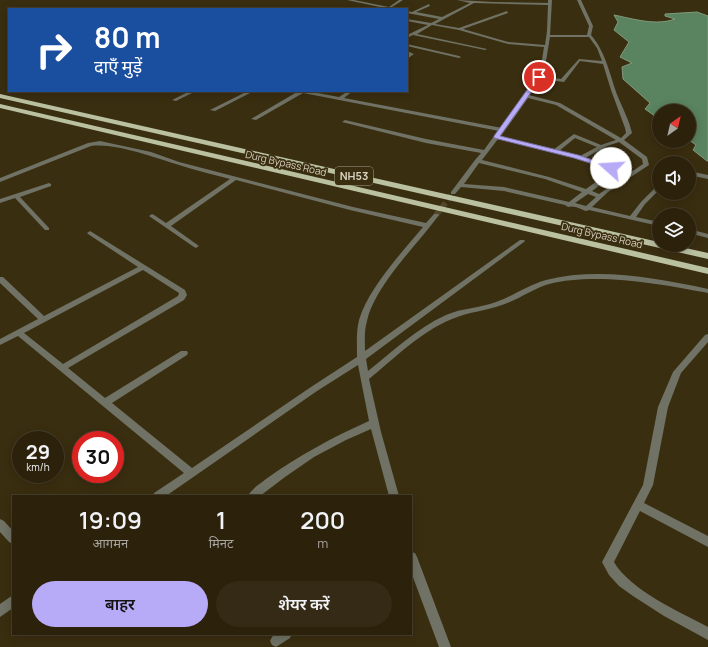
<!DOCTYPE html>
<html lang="hi">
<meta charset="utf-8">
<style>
:root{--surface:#2c220c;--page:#342a15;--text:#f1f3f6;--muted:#a6a49d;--line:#483f2d;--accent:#b7abf7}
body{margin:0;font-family:Manrope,"Noto Sans Devanagari",sans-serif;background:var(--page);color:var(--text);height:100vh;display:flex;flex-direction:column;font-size:15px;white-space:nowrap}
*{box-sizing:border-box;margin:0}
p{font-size:13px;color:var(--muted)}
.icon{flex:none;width:22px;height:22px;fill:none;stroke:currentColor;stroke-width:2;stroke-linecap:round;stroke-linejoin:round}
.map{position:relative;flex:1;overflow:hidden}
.details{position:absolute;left:12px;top:495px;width:400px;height:140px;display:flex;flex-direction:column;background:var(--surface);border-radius:0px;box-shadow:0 2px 10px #0003,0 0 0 1px var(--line)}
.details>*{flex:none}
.top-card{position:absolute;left:8px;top:8px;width:400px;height:84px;border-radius:0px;box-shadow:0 2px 10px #0003,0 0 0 1px var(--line);background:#1a4fa0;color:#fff;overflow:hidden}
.needle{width:26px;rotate:34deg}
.controls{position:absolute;left:652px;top:104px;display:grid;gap:8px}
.controls a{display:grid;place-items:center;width:44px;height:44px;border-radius:50%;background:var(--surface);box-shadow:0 2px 10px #0003,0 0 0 1px var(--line);font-size:20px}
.speed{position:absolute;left:12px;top:431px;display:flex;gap:8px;font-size:20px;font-weight:700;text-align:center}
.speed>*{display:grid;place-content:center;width:52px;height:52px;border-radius:50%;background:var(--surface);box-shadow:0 2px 10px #0003,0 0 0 1px var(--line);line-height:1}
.speed small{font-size:10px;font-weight:400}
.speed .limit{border:6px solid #d22;background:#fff;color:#111}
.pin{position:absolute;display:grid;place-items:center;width:34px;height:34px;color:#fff;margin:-17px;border:2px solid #fff;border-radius:50%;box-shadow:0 1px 4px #0007}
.me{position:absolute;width:44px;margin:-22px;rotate:289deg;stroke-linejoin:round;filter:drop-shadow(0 0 3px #0008)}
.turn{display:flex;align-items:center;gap:14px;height:84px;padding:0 20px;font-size:18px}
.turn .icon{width:52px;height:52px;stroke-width:2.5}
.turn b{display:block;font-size:28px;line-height:34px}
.eta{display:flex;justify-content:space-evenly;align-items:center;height:68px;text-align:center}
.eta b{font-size:24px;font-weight:600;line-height:28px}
.primary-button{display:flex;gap:8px;margin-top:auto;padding:8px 20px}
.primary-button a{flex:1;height:46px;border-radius:24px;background:var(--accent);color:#111;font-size:16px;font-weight:600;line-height:46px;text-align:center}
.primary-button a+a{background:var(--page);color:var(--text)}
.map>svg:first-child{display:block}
.water{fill:#5a835f;stroke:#809a7c}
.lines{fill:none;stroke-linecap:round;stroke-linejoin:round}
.minor-tunnel{stroke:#52462b;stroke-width:6;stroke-dasharray:6 3.5;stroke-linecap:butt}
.minor{fill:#6f7264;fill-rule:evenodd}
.trunk{fill:#bac1a1;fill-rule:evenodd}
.route{fill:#b7abf7;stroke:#776fa1}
.labels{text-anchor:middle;stroke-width:3.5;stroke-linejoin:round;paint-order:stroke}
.far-street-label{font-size:10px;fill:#d9d1c1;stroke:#3a2e10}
.shield{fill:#3a2e10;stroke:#a9a08c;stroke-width:1}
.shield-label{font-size:11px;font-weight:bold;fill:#d9d1c1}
</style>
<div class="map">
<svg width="708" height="647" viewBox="0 0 708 647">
<rect width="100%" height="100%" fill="#3a2e10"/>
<!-- water -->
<path class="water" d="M697,12L708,16V161H707L693,150L696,145L689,140V111H659V119L645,109L650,103L623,79L622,67L632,63L620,57L629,42L614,30L618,22L614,15C634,19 656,26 675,19L665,16V14Z"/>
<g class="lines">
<!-- minor-tunnel -->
<path class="minor-tunnel" d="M436,215L453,193"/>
<!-- minor -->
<path class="minor" d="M347,0H354L389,7L399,0H403L392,7L397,9H389Z
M457,0L493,2L548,3V0H552L550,35H587L589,26L577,0H581L593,26L591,35C606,52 610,76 618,97C623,109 629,120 632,133L624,140L647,157L649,165L608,192L592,207L630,216L641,202L657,186L659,185V190L645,204L636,217L659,222V226L589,210L586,211C581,209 574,205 568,207L565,205L504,191L461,187L455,194H451V192L475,160L481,153L426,143L342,122L345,120L426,139L484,150L494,136L499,131L303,93L256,120L251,119L297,92V91H307L339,97L348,91H353L344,98L502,128L540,73L544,47L508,44L459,30L432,25L417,34L487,49L485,50L413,35L407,38V35L428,25L407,21V19L431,23L439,19L407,13V11L412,12L429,4L430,6L416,12L442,17L470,3ZM474,3L548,5L547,31L545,45L508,42L463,29L508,13L507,11L459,28L435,24ZM550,37H589L597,48L602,61L579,59L561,79L542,76L544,73ZM580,61L603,64L611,90L625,128L626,133L621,138L560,103L529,95L540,79L564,82ZM528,98L556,105L616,140L601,145L574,134L553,150L501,136ZM575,138L597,147L580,156L559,151ZM498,139L574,158L611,171L586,189L549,177L482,160ZM619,142L642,159L643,164L599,194L592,191L615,174L617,170L585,158L607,146ZM479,163L545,179L582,192L569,202L504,187L464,184ZM588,194L596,197L586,206L575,203Z
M340,7L354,9H333Z
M407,44L459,56L461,57L459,58L407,46Z
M407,51L414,54L407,59V56L409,54H407Z
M190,91H196L176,101L172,100Z
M248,91H254L215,111L210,110Z
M100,141L151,152L179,162L353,207L426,223L434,214H438L439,215C418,244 375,285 367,321C364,331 365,341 365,351L520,240H524L525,241L524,242L366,359L368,371C393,351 417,328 446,315C462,308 480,308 496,302C513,296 528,285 546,280C598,267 656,278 708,289V293C662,284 595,272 549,284C532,289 518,300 502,305C485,311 468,312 452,319C420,332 395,358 369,379L381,432L399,496H389L371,429L346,440L314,457L285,477L260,496H248C251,489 260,484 266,479C298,456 333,437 369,421L358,365L317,391L166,496H153L154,493L184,473L18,336L0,345V339L38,319L0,283V277H3L44,316L138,267L88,234L87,233L90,231L185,290L187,295L184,300L68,368L105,398L181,351H187L188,353L187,355L112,403L192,468L311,387L357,357C357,345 356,332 359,320C368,289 402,252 423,227L350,210L236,180L171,226L199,246L196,248L194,247L149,216L152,214L154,215L166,223L230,179C212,174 194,170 176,164C151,157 117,143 91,146L0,182V178L88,143ZM143,270L179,293L178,296L63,364L24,333Z
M689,171L708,175V179L689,175Z
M49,183L51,184V186L20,197L49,228V230H45L15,198L0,203V199Z
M689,229L708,234V238L689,233Z
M708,334V342L681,373L668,407L653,485L644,503L708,536V547L640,511L614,562C630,590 680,612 708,627V640L664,616L633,596L619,586L609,575L602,562L643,485L658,407L673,372L705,335Z
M0,519L4,521L13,531V544L9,542L0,532Z
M411,552L415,553L417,557L451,647H439L411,572Z
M13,595V608L0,617V604Z
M275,634H292L290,638L276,647L272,645L270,641L272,637Z"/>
<!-- trunk -->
<path class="trunk" d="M0,94L659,242V245H672L708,253V259L0,98Z
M0,104L708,268V274L0,108Z"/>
</g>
<!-- route -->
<path class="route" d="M537,76L542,77L500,136L578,155L613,167V170L574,158L494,138V136Z"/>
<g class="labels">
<!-- far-street labels -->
<g class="far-street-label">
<text transform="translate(286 163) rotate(13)" y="4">Durg Bypass Road</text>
<text transform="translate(602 235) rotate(13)" y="4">Durg Bypass Road</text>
</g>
<!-- shield labels -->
<rect class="shield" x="335" y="167" width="38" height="18" rx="3"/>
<g class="shield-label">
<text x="354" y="180">NH53</text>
</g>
</g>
</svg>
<div class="controls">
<a><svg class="needle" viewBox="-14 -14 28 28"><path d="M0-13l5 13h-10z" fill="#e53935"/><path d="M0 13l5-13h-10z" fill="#a6a49d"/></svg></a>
<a><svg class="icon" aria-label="sound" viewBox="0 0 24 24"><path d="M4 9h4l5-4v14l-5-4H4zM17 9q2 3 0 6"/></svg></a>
<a><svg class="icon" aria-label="layers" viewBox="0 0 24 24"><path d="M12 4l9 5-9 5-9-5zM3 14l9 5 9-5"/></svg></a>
</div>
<div class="speed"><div>29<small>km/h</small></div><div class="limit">30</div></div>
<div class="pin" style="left:539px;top:77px;background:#d93025"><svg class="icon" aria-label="arrive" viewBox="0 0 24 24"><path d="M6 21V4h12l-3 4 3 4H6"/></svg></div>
<svg class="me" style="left:611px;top:168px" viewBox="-20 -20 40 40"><circle r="19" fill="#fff"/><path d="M0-13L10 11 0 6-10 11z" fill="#b7abf7"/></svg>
<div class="top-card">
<div class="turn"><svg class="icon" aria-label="right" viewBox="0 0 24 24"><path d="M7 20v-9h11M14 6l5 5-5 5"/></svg><div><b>80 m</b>दाएँ मुड़ें</div></div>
</div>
<section class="details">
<div class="eta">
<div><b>19:09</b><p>आगमन</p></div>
<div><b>1</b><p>मिनट</p></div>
<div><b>200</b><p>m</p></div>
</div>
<div class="primary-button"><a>बाहर</a><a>शेयर करें</a></div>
</section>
</div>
